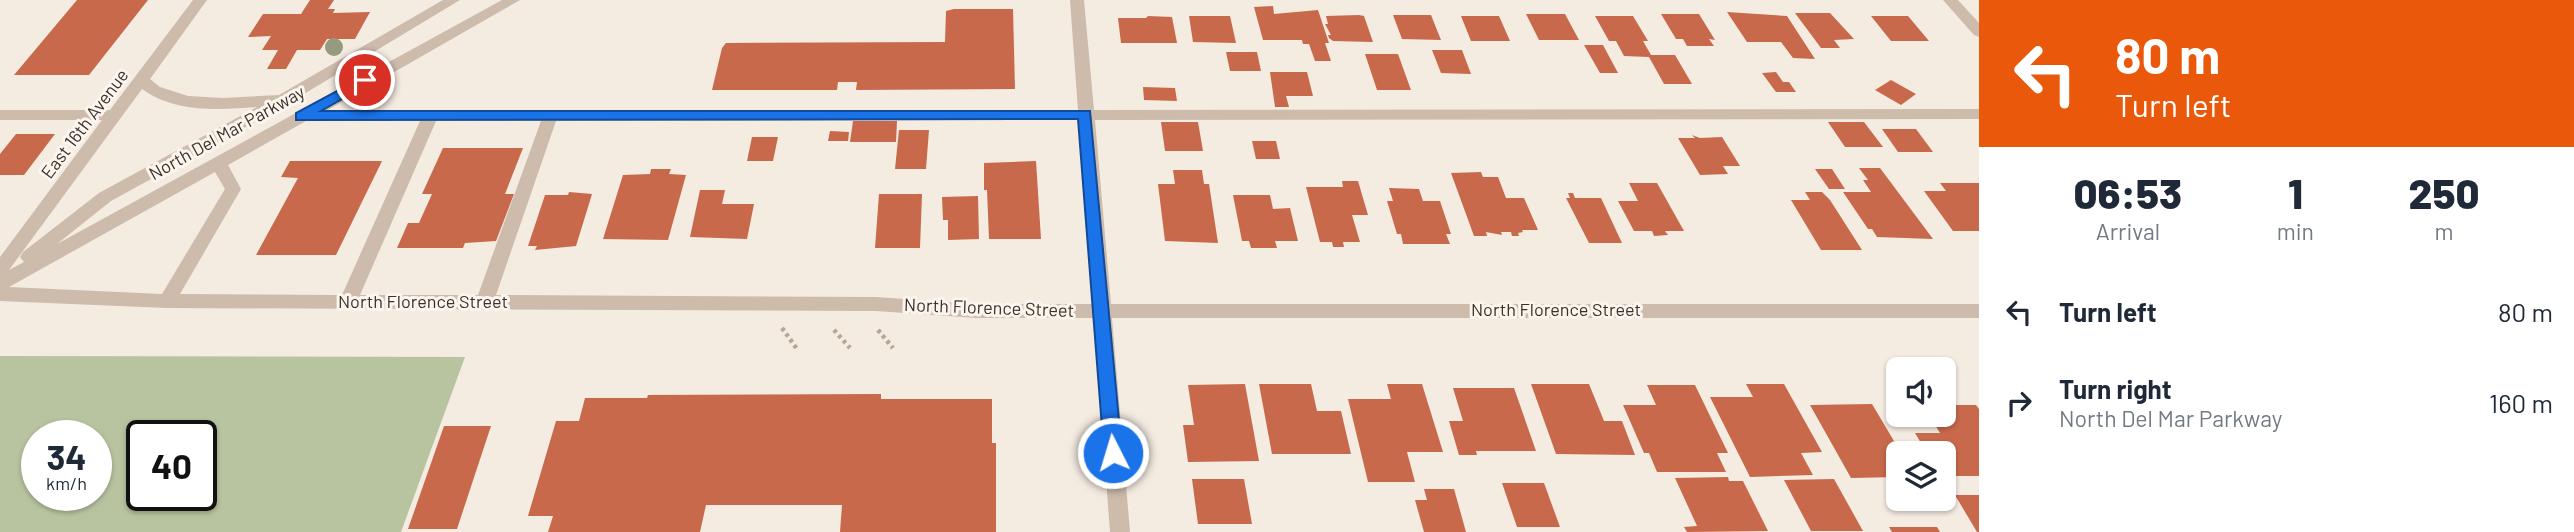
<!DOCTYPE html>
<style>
:root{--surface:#fff;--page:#f6f6f7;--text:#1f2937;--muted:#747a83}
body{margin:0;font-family:Barlow,sans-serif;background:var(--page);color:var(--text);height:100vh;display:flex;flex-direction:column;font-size:26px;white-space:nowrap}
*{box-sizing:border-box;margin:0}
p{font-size:23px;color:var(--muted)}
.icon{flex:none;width:38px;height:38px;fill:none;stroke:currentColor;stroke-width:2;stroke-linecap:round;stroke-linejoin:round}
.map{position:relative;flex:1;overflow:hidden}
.drawer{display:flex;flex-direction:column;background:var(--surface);width:595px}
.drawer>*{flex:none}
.banner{background:#ea580c;color:#fff;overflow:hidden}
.fabs{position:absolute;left:1886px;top:357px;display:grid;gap:14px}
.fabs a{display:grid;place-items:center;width:70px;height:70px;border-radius:10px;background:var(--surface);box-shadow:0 2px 5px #0004;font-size:35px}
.speed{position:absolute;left:21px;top:420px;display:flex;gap:14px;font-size:35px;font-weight:700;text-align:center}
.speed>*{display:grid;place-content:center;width:91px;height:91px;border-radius:50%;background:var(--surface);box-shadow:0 2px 5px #0004;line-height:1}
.speed small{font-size:18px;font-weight:400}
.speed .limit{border:4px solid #111;border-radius:10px;background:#fff;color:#111}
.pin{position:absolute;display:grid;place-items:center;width:60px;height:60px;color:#fff;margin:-30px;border:4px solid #fff;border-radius:50%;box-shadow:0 2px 7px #0007}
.me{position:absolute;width:77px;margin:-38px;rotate:355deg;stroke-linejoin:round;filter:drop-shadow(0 0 5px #0008)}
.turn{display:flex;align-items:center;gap:24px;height:147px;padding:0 21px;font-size:32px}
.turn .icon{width:91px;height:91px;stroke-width:2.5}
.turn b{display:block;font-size:49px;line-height:60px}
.eta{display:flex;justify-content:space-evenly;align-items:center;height:119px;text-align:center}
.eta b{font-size:42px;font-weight:800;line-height:49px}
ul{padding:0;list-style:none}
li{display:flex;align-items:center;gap:21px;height:91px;padding:0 21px}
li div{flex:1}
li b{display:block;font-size:26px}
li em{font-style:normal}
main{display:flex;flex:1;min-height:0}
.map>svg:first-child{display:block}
.green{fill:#b8c4a0;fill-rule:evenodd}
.building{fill:#c8694b}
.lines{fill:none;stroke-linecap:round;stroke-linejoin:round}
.path{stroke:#b9a596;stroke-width:4.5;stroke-dasharray:3.5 3.5;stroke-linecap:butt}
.minor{fill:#cdbbac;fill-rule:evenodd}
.tree{fill:#969b7f}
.route{fill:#1a73e8;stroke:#114b97;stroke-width:2}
.labels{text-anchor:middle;stroke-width:6;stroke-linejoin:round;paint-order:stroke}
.street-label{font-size:18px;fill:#3b302b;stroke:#fbf5ee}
</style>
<main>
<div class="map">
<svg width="1979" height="532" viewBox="0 0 1979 532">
<rect width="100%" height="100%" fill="#f4ebe1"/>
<!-- green -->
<path class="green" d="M0,356L465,357L401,532H0ZM37,436H96V495H37ZM142,436H201V495H142Z"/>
<!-- building -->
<path class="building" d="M77,0H148L89,75H14Z
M310,0H334L328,9H335L333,13L370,12L355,39H327L320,50H297L286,69H267L278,50H262L271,36L248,37L263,14H301Z
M1273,6L1274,14L1318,10L1329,43H1325L1331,61H1315L1309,44H1303L1302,40H1263L1254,7Z
M954,9H1013L1015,89L856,90L857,82H838L837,90H712L722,48L726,43L945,42L946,11Z
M1727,12L1787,16L1815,59L1793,58L1781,42H1747Z
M1795,13H1830L1854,39L1834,40L1840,48H1821Z
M1526,14H1565L1579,40H1539Z
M1661,14H1699L1715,40L1709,39L1714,46H1687L1683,39H1676Z
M1359,15L1364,16L1373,42L1333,41L1329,38L1328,35H1331L1325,24H1328L1326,16Z
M1393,15H1431L1441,40L1402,39Z
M1148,16L1172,17L1177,43H1121L1118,18H1146Z
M1189,16H1230L1236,43L1193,42Z
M1461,16H1499L1510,41H1471Z
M1595,16H1633L1648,41H1643L1651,55H1675L1692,84H1664L1649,57L1624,56L1616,41H1609Z
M1871,16H1908L1929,41H1891Z
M1584,45H1603L1618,73H1600Z
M1432,50H1462L1471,74L1441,73Z
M1226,52H1257L1261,71H1230Z
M1365,54H1398L1411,90H1377Z
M1270,72H1307L1313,96H1286L1289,107H1275Z
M1776,72L1783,82H1789L1796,92H1776L1762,73Z
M1891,80L1916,94L1901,105L1875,90Z
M1143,87L1175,88L1177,101L1144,100Z
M853,121H897L896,142H850Z
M1161,122H1198L1203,151H1165Z
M1828,122H1864L1883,147H1845Z
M1882,129H1916L1933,152H1898Z
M899,130H929L926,169H895Z
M830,131L849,132L848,141H828Z
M16,134H55L24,175H0V154Z
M1692,135L1700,138L1722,137L1740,166H1723L1728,174L1700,175L1678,138H1695Z
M752,137H778L773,161H747Z
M1252,141H1276L1280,159H1256Z
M443,148H523L505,194H514L496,241L465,243L463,248H397L408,223H419L432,194H422Z
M290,161H382L336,255H256L298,178L281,177Z
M1036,161L1041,239H989L987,190H984V163Z
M1859,168H1880L1933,239L1877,237L1872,229H1868L1843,192H1871L1863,180H1868Z
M651,169H671L669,174L686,175L668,240L603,239L623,175L650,174Z
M1815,169H1832L1845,189H1829Z
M1173,170H1202L1204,184H1209L1218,243L1165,241L1158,184H1175Z
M1481,172L1483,177H1498L1506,198H1524L1538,230H1522L1523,232L1518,233L1519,236H1512L1511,232H1501L1502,235L1486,232L1487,236H1474L1451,173Z
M1342,181H1358L1368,215H1352L1360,242H1343L1344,247H1333L1332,242H1320L1306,187H1343Z
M1629,183H1657L1684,231H1665L1668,235L1654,236L1652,231H1634L1618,201H1638Z
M1940,183H1979V231H1953L1924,191H1946Z
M1389,188L1419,189L1423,201H1440L1451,234H1446L1450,244H1403L1401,234H1397L1387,201H1393Z
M700,190H725L722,204H754L747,239L690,237Z
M569,192L592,194L576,246L535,250L537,246H528L545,195H568Z
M1805,192H1822L1830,200L1862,250H1821L1791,200H1810Z
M1568,193H1573L1575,198H1601L1622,243H1589L1566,198H1570Z
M879,194H922L920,248H875Z
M1233,195H1270L1273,209L1290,208L1298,241H1275L1277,248H1251L1249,241H1242Z
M978,196L979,239L948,240V220H943L942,197Z
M1245,384L1259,461L1188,462L1183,425H1194L1188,385Z
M1259,384H1311L1317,411H1341L1351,454H1272Z
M1387,384H1422L1443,452H1407L1415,482H1368L1348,399H1391Z
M1531,384H1589L1604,421H1622L1635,455L1556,454Z
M1746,384H1784L1822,452L1801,453L1813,475L1750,477L1710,397H1753Z
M1647,385H1695L1728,453H1717L1726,472H1657L1649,453H1644L1623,405H1656Z
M1453,388H1514L1536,451H1476L1477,455H1459L1449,421H1463Z
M881,394V399H992V443H996V532H840L842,505H706L700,532H548L553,516H528L556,421H579L585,398H647L648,395Z
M1872,404L1894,441H1910L1917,453H1899V477L1851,478L1810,405Z
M1944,405H1976L1979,409V476H1944V453H1927L1915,433H1940L1929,415H1944Z
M444,426H491L457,529H408Z
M1728,477L1729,481H1743L1768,531L1687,532L1684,527L1697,526L1675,478Z
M1192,479H1244L1252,524H1198Z
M1834,479L1863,531H1811L1784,480Z
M1502,483H1544L1560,527H1517Z
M1424,489H1454L1466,532H1424L1415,500H1427Z
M1955,495H1979V532H1977Z
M1889,527H1937L1940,532H1892Z"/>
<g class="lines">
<!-- path -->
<path class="path" d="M782,328L797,349
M834,330L850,348
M878,330L893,348"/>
<!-- minor -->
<path class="minor" d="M193,0H207L150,79L160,87L188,96L223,98L279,95L443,0H460L289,103L111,201L57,244L502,0H520L326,111L1078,110L1070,0H1084L1094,110L1979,109V119L1095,120L1111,304H1979V318H1112L1130,532H1110L1094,318H977L876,311L167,308L0,301V257L102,120H0V110H110ZM142,89C175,113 219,110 257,107L99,193L23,252L20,257L24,262L9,270ZM1079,120L1093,304H977L876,297L496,295L556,121ZM306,121H420L342,295L180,294L241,189L228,165ZM436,121H541L478,295H360ZM215,172L225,189L162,294L9,287Z
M1943,0H1958L1979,23V37L1974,35Z"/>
</g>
<!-- trees -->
<circle class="tree" cx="334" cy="47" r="9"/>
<!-- route -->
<path class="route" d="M365,76L372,80L370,83L321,111H1090L1122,453L1120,459L1113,461L1107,459L1104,453L1078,119L296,120V113Z"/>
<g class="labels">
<!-- street labels -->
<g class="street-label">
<text transform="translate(85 124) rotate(-53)" y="6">East 16th Avenue</text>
<text transform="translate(227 133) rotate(-29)" y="6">North Del Mar Parkway</text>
<text x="423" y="308">North Florence Street</text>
<text transform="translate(989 308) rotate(2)" y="6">North Florence Street</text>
<text x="1556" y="316">North Florence Street</text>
</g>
</g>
</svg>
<div class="fabs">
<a><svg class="icon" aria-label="sound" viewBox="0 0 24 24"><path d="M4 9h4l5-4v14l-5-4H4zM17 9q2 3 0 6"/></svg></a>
<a><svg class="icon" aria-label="layers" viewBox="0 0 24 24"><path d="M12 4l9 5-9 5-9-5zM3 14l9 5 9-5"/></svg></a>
</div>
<div class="speed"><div>34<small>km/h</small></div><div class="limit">40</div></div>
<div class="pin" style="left:365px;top:80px;background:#d93025"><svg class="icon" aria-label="arrive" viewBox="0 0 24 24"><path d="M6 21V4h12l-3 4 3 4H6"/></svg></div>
<svg class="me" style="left:1113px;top:453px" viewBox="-20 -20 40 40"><circle r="17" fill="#1a73e8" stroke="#fff" stroke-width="3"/><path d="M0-11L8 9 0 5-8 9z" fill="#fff"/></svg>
</div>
<section class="drawer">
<div class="banner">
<div class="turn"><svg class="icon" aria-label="left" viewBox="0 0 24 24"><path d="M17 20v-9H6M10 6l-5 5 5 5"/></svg><div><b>80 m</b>Turn left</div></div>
</div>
<div class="eta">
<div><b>06:53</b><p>Arrival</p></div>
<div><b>1</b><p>min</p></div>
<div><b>250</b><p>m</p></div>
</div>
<ul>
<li><svg class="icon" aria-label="left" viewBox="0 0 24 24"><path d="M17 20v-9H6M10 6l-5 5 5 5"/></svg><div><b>Turn left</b></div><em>80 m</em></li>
<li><svg class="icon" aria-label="right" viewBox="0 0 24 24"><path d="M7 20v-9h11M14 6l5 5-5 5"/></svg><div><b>Turn right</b><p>North Del Mar Parkway</p></div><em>160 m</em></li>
</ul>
</section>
</main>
